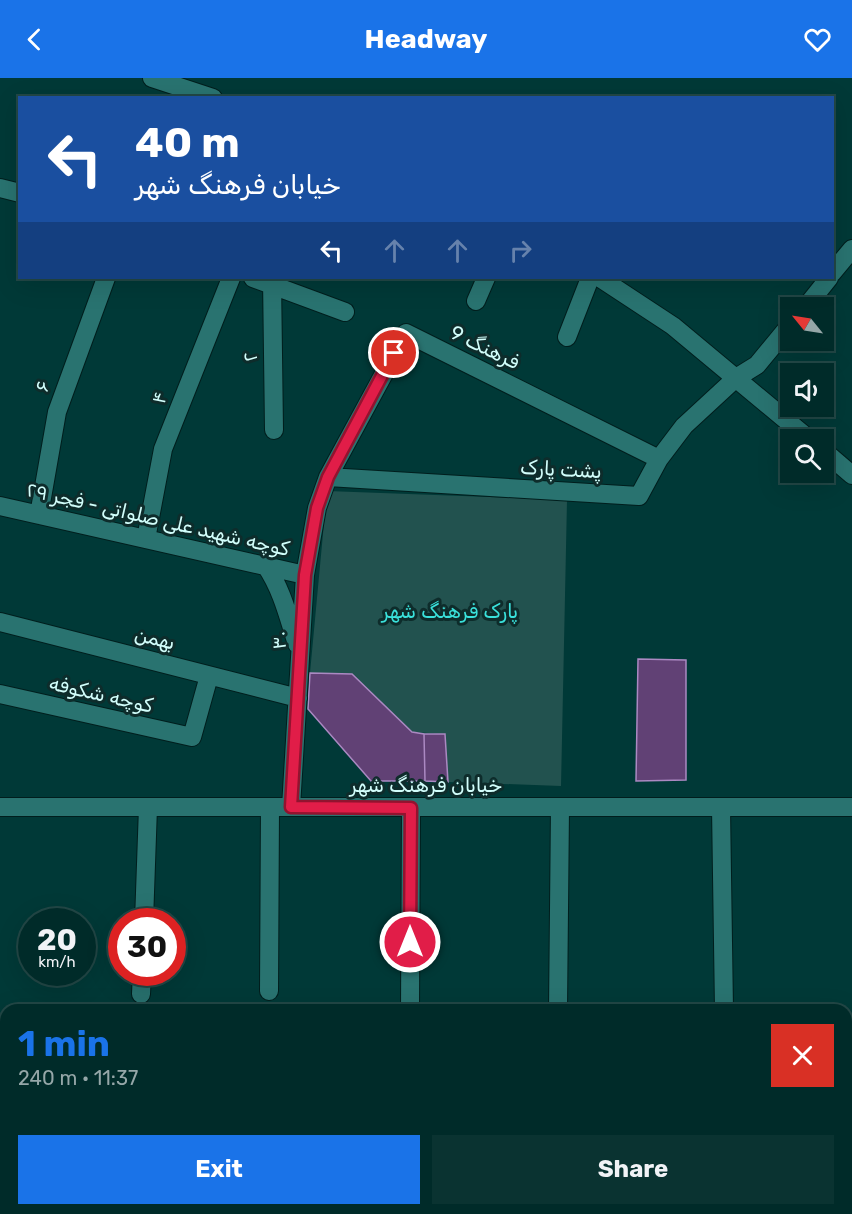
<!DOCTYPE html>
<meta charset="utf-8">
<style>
:root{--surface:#002b29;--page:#0a3331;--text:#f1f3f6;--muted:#95a7a8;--line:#224746;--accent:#1a73e8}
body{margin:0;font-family:Rubik,Cairo,sans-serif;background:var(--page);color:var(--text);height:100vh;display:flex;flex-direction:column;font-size:22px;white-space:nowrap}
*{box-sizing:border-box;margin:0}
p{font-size:20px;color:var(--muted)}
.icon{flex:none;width:33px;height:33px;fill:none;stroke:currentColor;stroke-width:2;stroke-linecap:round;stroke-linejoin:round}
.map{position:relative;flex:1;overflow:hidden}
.details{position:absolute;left:0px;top:926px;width:852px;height:212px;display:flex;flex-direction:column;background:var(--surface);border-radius:18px 18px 0 0;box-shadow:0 6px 24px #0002,0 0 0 2px var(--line)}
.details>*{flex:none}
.banner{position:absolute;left:18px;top:18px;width:816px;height:183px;border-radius:0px;box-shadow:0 6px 24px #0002,0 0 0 2px var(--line);background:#1a4fa0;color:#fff;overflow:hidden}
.needle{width:39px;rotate:300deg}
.fabs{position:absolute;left:780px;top:219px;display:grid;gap:12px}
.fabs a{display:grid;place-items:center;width:54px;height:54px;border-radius:0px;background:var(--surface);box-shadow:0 6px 24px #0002,0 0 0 2px var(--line);font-size:30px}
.speed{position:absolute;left:18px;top:830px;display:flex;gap:12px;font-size:30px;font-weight:700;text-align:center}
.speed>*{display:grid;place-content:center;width:78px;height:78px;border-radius:50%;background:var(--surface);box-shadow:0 6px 24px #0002,0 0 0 2px var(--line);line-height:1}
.speed small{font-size:15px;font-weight:400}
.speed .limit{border:9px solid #d22;background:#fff;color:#111}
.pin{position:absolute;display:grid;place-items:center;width:51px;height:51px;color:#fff;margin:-26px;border:3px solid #fff;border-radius:50%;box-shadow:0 2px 6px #0007}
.me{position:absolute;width:66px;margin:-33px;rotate:0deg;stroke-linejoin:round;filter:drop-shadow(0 0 4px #0008)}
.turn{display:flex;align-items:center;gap:21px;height:126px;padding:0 18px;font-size:27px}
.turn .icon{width:78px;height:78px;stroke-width:2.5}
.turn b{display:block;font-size:42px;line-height:51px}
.lanes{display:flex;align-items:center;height:57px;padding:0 18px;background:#0003;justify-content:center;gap:30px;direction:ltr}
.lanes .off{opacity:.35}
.round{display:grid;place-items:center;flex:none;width:63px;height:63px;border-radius:0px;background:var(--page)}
.head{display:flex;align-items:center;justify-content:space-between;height:102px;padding:0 18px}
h1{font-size:36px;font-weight:700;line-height:45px;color:var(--accent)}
.cta{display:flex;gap:12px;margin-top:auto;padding:12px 18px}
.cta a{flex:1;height:69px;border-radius:0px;background:var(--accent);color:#fff;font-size:24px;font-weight:700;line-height:69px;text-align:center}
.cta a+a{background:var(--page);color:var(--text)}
header{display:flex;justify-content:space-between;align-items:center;height:78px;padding:0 18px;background:var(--accent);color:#fff;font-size:27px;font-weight:700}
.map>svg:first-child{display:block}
.green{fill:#22524f}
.building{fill:#614175;stroke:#ab89c2;stroke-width:1.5}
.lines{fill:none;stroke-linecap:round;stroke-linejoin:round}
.minor-casing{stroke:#001e1d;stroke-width:20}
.secondary-casing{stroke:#001e1d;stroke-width:20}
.minor{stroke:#297370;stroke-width:18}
.secondary{stroke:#297370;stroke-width:18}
.route-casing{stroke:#92132f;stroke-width:15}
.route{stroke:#e11d48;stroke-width:10}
.labels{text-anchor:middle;stroke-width:6;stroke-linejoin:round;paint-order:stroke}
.street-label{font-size:20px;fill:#d2fefb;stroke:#0e2c2b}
.park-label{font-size:20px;fill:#3ae1db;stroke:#0e2c2b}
</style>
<header><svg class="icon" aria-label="back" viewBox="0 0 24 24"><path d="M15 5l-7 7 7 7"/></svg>Headway<svg class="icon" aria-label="heart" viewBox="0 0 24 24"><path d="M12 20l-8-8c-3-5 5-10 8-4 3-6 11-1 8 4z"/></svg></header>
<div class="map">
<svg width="852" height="1136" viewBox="0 0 852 1136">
<rect width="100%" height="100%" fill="#003937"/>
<!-- green -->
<path class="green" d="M327,413L567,422L561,708L448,704L445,656L412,654L352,596L310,595Z"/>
<!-- building -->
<path class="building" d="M638,581L686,582V702L636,703Z
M310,595L352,596L412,654L424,656L425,703H371L308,631Z
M424,656H445L448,704L425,703Z"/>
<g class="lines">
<defs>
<path id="minor" d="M152,0L213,20
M0,110L20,115
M832,195L852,171
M253,200L345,234
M272,200L274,352
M600,200L673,248L810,362
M476,223L486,200
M805,230L829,200
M567,259L590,200
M824,373L852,397
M328,399L639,418L659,381L684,348L736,300L757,287L790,247
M0,428L305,497
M39,437L57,334L106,200
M146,461L163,371L231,200
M266,488C282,512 288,538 297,566
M0,544L298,620
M0,616L192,659L209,598
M291,729L305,497L317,430L328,399L406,255L659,381
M721,729L724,932
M144,843L148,729
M269,913L270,730
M141,916L142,894
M410,932L411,730
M558,932L560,730
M141,1136L142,1131
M340,1136L342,1131
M594,1136L595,1131
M807,1136L808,1131"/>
<path id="secondary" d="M0,729H852"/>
</defs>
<!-- minor casing -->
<use href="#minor" class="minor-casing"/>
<!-- secondary casing -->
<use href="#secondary" class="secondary-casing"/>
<!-- minor -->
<use href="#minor" class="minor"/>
<!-- secondary -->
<use href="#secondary" class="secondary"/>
</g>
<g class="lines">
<defs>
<path id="route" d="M394,275L328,399L317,430L305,497L291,729L411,730L410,864"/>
</defs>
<!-- route casing -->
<use href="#route" class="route-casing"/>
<!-- route -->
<use href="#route" class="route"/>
</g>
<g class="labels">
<!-- street labels -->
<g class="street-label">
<text transform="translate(485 269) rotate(26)" y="7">فرهنگ 9</text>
<text transform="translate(250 279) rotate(-91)" y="7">۲</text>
<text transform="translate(42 308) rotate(-70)" y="7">۶</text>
<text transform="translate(159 320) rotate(-68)" y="7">۴</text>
<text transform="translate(561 391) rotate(3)" y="7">پشت پارک</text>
<text transform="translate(158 441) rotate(13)" y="7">کوچه شهید علی صلواتی - فجر ۲۹</text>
<text transform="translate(155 560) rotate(14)" y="7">بهمن</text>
<text transform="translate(279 562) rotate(-87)" y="7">۳۰</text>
<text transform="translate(101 616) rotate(13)" y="7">کوچه شکوفه</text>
<text x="426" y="714">خیابان فرهنگ شهر</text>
</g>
<!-- park labels -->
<g class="park-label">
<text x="450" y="540">پارک فرهنگ شهر</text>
</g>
</g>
</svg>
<div class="fabs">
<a><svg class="needle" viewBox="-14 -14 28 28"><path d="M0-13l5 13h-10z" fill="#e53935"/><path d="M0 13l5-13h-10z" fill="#95a7a8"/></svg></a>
<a><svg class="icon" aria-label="sound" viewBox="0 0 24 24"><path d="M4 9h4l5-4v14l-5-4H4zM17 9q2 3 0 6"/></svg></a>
<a><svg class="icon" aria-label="search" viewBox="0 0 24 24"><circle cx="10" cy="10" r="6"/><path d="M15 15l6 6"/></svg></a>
</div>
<div class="speed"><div>20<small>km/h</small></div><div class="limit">30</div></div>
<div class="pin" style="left:394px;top:275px;background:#d93025"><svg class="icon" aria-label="arrive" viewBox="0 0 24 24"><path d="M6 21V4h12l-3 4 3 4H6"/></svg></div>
<svg class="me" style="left:410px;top:864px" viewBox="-20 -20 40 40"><circle r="17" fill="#e11d48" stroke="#fff" stroke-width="3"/><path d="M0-11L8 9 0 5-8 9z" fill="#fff"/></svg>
<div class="banner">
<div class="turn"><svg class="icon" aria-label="left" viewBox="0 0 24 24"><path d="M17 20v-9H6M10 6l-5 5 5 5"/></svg><div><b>40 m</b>خیابان فرهنگ شهر</div></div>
<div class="lanes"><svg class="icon" aria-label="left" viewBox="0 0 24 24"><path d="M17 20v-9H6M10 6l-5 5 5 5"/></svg><svg class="icon off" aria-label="ahead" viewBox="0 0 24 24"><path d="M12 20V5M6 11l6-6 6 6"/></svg><svg class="icon off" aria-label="ahead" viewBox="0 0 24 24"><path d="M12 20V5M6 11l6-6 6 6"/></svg><svg class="icon off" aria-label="right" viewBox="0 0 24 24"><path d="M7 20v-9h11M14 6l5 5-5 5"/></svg></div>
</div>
<section class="details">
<div class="head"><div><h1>1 min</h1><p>240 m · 11:37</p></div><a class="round" style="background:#d93025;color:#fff"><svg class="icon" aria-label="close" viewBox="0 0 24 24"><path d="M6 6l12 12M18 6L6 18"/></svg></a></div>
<div class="cta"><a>Exit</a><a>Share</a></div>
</section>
</div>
